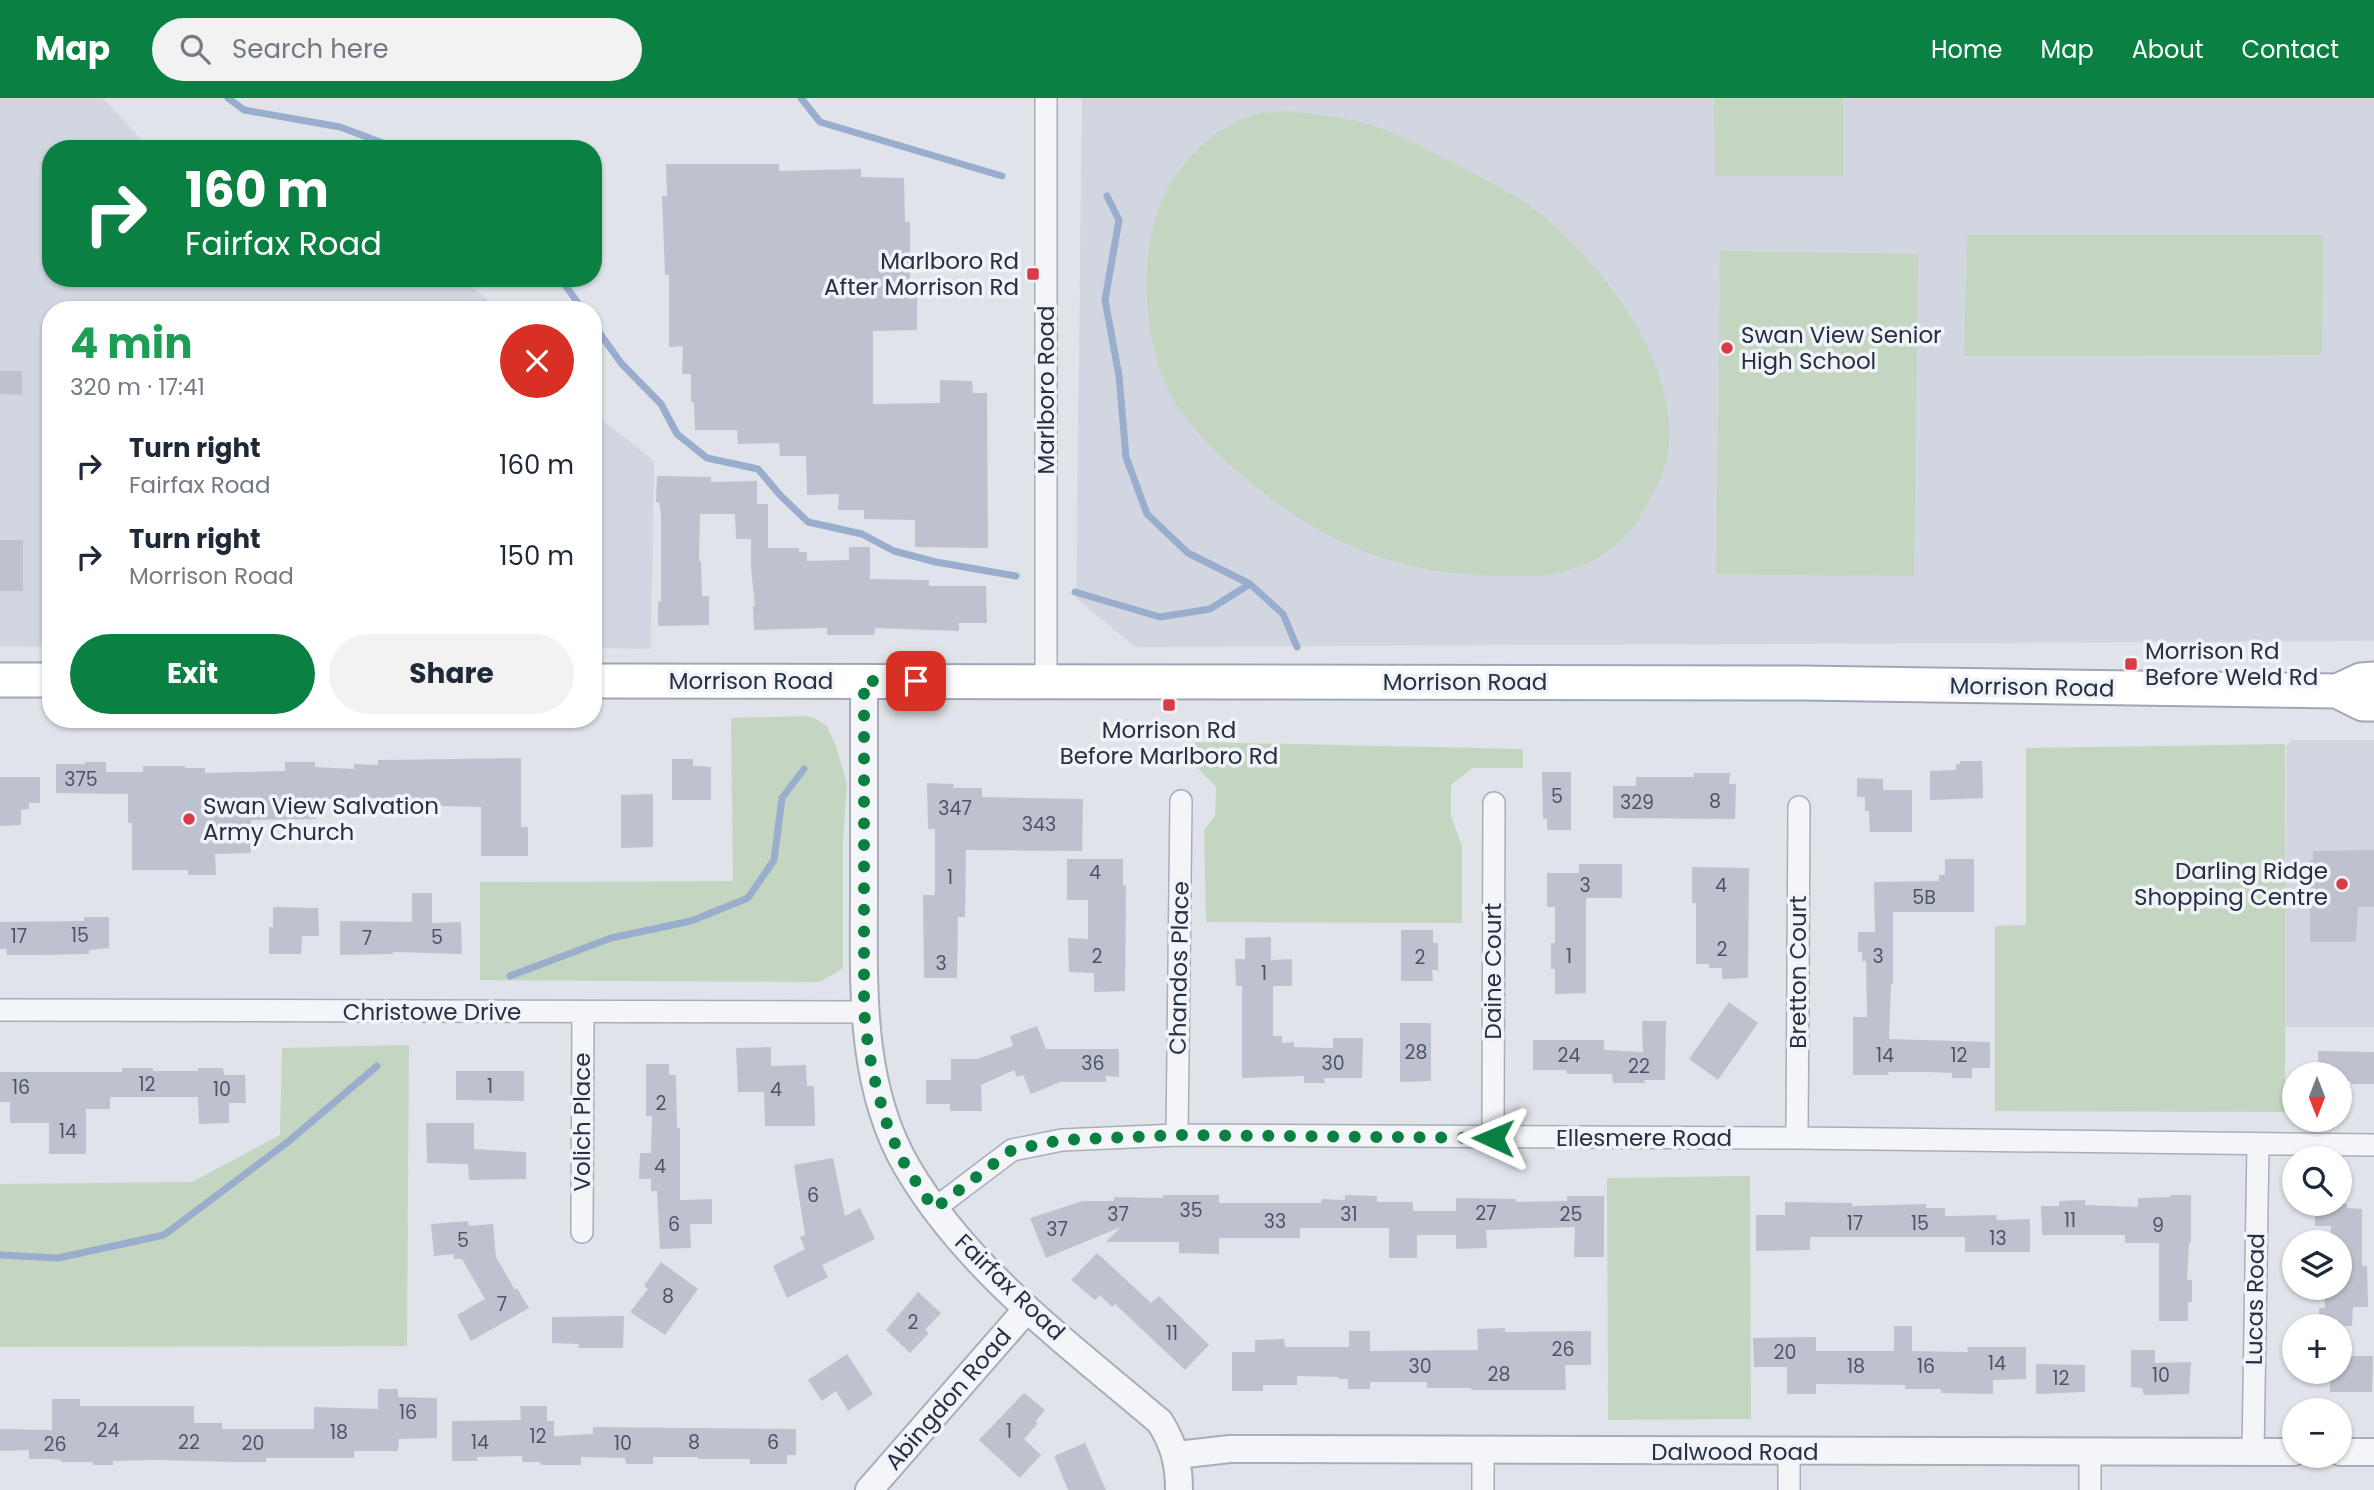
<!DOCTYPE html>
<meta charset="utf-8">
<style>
:root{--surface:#fff;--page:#f2f2f3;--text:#1f2937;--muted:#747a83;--accent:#0b8043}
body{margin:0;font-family:Poppins,sans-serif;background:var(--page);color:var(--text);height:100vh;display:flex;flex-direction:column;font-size:26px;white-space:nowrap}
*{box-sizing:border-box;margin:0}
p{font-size:23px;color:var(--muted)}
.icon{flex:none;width:38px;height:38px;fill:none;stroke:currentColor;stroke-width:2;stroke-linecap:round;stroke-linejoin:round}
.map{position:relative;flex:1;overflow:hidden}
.sheet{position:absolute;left:42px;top:203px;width:560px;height:427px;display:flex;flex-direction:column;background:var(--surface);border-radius:28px;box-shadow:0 2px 5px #0004}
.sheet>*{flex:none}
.top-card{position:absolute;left:42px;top:42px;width:560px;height:147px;border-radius:28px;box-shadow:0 2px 5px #0004;background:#0b8043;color:#fff;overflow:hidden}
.needle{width:46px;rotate:180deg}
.fabs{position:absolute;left:2282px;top:964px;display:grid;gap:14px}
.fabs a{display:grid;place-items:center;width:70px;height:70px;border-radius:50%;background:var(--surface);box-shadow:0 2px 5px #0004;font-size:35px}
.pin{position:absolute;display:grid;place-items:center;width:60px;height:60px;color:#fff;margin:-30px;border-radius:14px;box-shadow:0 4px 10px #0006}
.me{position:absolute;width:77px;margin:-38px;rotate:271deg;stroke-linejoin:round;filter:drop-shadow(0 0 5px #0008)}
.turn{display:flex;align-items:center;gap:24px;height:147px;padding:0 28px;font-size:32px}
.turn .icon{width:91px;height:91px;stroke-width:2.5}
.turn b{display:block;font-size:49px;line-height:60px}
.round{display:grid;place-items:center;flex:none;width:74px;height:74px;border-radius:37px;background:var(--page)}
.headline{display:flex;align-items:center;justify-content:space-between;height:119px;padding:0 28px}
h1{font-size:42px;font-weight:700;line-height:52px;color:#1e9e55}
.action{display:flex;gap:14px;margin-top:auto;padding:14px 28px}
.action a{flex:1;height:80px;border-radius:42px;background:var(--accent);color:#fff;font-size:28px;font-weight:700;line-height:80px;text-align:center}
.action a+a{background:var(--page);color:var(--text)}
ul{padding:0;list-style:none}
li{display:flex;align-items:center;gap:21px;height:91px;padding:0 28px}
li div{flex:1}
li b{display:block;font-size:26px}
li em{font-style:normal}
header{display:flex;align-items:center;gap:42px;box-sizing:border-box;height:98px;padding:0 35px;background:var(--accent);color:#fff}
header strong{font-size:33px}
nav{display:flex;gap:38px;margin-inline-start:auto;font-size:24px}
.search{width:490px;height:63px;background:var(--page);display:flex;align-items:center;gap:18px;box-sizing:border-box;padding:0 24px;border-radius:38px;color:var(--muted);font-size:26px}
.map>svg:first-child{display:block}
.built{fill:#d2d6e0}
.green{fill:#c4d5c1}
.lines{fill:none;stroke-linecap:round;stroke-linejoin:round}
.stream{stroke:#99aecd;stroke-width:7}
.building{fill:#bdc2ce}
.minor-casing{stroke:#a8aeb8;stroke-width:24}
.tertiary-casing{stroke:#a8aeb8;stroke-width:30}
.primary-casing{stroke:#9fa7b7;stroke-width:37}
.minor{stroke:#f4f5f8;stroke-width:21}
.tertiary{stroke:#f4f5f8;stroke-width:26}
.primary{stroke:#fff;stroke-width:33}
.route{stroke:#0b8043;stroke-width:12;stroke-dasharray:0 21.6}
.poi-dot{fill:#d93c48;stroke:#f0f3f8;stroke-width:2.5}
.labels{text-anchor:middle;stroke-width:7;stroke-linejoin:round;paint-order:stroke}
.number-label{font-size:19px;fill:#4c5466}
.poi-label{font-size:23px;fill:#273043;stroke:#f0f3f8;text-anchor:start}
.street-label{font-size:23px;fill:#273043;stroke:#f0f3f8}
</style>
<header>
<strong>Map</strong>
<div class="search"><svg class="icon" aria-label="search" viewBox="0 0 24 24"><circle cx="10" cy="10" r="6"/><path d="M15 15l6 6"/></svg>Search here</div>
<nav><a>Home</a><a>Map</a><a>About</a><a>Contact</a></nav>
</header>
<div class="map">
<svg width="2374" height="1392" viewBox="0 0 2374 1392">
<rect width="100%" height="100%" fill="#e0e4ea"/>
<!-- built -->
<path class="built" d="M0,0H103L150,51H51V180H461L500,212H51V549L0,548Z
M1082,0H2374V543L1135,549L1076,500Z
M593,311L595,316L654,363L651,551L593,550Z
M2291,642H2374V929H2284L2286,649Z"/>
<!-- green -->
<path class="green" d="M1714,0H1843V78H1715Z
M1287,13C1315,16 1344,19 1371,27C1401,36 1428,52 1456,66C1487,82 1521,99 1548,122C1609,175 1680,270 1668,355C1665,375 1653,395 1644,412C1620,455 1578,477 1529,478C1414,481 1332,454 1244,379C1219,358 1194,334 1176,306C1144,255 1138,166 1159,110C1174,69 1214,27 1256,16C1266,14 1277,14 1287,13Z
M1967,137H2323L2322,257L1964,258Z
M1720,153L1918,156L1914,478L1716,476Z
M805,618L814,620L827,628L836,648L847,686L843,742V870L820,884L480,882V784L733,783L731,620Z
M1195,644L1523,651V670H1472L1451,687V718L1462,748V825L1206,824L1204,732L1215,718L1216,689L1195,667Z
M2285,646V1014L1995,1013V828L2026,827V650Z
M409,947L407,1248L0,1249V1086L192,1084L280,1037L282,950Z
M1750,1078L1751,1321L1608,1322L1607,1080Z"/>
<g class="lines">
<!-- stream -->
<path class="stream" d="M228,0L244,12L340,29L399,51
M801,0L820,24L1002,78
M1107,98L1119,122L1105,202L1119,278L1126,359L1147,416L1188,455L1250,486
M560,180L583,212
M593,226L621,265L661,306L677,336L707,360L758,371L780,397L808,424L862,436L894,453L936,464L1016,478
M1075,494L1160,519L1210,511L1250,486L1283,516L1297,549
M510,878L611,840L691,823L748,800L774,762L782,700L804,671
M0,1157L58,1160L164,1137L289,1043L377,968"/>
</g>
<!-- building -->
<path class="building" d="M666,66H779V73L861,71V79L904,80L905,124H910V192H917V232L873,233V306L940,305V282L972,283L973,295H987L988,450L915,449V422L864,421V412H838L839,396L807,397L806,358H780L779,345L738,346L737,332H695L694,304H691V276H682L683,248L669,249V177H665L662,98H667Z
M0,273H22V297L0,296Z
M657,378L711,379V384L757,383V406H768V450H799V454H807V463L849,462V449H870V481L929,482V488H986L987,525H959V533L875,530L874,537H827V530L754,532L753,508H755L751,470V441H736L735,416H700L699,463H701L702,498H709V527L658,528V503L661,504V417L659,404H656Z
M0,442H23V493H0Z
M521,660V729H528V758H481V709L405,707V714L382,713V700L316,701V721L251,722V755L215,756L216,777H188V772H132V725H128V696L56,695V666H85V664H106V674H143V668H185V670H205V675L285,673V664H315V669L354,671V666L378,667V662Z
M672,661H693V668L711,669V702H672Z
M1960,663H1982L1983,700L1930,702V673L1956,672V666H1960Z
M1542,674H1571V732H1547V721H1543Z
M1694,675H1730L1729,686H1736L1735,721L1613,720V688H1636V679H1694Z
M0,679H40V705H29V711L21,712V727L0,728Z
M1857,680L1883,681V692H1912V734H1870L1869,713H1865V699H1857Z
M927,685L954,686L953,690H982V699L1083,701L1082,753L966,752L965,819H958L957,880H924L923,797H935V731H928Z
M653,696V749L621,750V697Z
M2374,752V809H2358L2356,844H2310V762H2313V753Z
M1067,761H1123V787H1126L1125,893L1094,894V875L1069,874L1068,840L1088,841V802H1067Z
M1945,761H1974V814H1893V886H1891L1889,941L1990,944V970H1972V980H1952V975L1927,974H1888L1889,977H1853V919H1867L1866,863H1862V854H1858V834H1875L1874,784L1939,783V777H1945Z
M1579,766H1622V800H1586V895L1555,896V871H1551V845H1555V809H1547V775H1579Z
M1692,769L1749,770L1748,880L1722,881V870H1709V866H1696V805H1692Z
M412,795H432V825L461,824L462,856L393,854V856L340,857V823L412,824Z
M273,809L318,810L319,838H302L301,856H269V829H273Z
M84,819H109V850L89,852V856L39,857H7L6,851H0V824L84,823Z
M1401,832H1433V845H1438V872H1432L1433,883H1401Z
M1271,839V862L1292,861V888H1273V938H1282V945L1294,944V949L1333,950V940H1363L1362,980H1324L1325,985H1304V978L1242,980V888H1236L1235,861H1245V840Z
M1729,904L1758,925L1718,982L1689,961Z
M1642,923H1666L1665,982H1644L1645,985H1613L1612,976H1567L1566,972H1533V942H1604V952L1643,954Z
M1400,925H1431V983L1400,984Z
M1037,928L1046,951H1119V979L1106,978V984H1060L1031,996L1023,977L1017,979L1014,972L981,987L982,1013H950V1006H926V982H951V961H977L1013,948L1010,938Z
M771,949V968L806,967L807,988H814L815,1028H765L764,994H738L736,950Z
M2318,953L2374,954V986H2351V983H2340V976H2318Z
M646,966H669V977H676L677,1030H680V1102L712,1101V1126H690L691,1150L660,1151L657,1093H651V1081H639L640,1055H651L652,1018H646Z
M122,970H153V973H198V970H223L224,977H245L246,1005H229V1025L199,1026L198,999H110V1011H86V1056H49V1025H10V1004H0V974H122Z
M456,973H524V1003L456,1002Z
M426,1025H474V1051L526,1054V1081L469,1082L468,1066L427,1065Z
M833,1060L845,1118L860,1110L875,1141L822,1167L828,1179L787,1200L773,1168L805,1151L800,1139L805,1137L794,1067Z
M1163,1097H1219V1105H1321L1322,1101L1345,1102V1097L1377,1098V1104H1413V1113H1456V1100L1516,1101V1104L1567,1103V1098H1604V1159H1574L1575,1129L1486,1132L1487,1150L1456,1151V1137H1417V1160H1389V1130H1300V1140H1219V1156L1179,1155V1144H1106L1121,1129L1046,1160L1030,1120L1083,1103H1114V1099L1163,1100Z
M2170,1097H2191V1145H2189L2187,1182H2192V1204H2188V1223H2159V1145H2125V1137H2042L2041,1108H2059V1103L2085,1102V1107L2138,1109V1100L2170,1099Z
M1785,1104L1852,1105V1108L1926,1106V1110H1945V1118L1997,1117L1996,1122L2030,1121V1154H1965V1139H1810V1152L1756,1153V1117H1785Z
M2315,1106H2347V1110L2362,1111V1168H2367L2368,1209H2353L2352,1228H2319V1210H2325L2324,1190H2340V1142H2330L2331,1128H2315Z
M468,1123L469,1128L493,1126L496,1159L515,1192L517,1190L529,1210L471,1243L457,1217L485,1201L462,1161H454V1156L434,1158L431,1126Z
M1097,1155L1151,1205L1159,1198L1209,1247L1185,1272L1115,1206L1112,1209L1100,1197L1095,1202L1071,1182Z
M661,1164L698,1191L665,1237L630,1214L648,1191L644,1188Z
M918,1194L941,1215L925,1232L929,1235L910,1255L886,1232Z
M624,1218L623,1250H578L579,1246L552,1245V1219Z
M1894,1228H1912V1253L1968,1254L1967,1249H2026V1281L1993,1282V1296L1941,1295V1291H1905V1287L1816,1286V1296H1787V1269H1754L1753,1240L1816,1239V1253H1894Z
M1505,1230V1234L1591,1233V1267H1565L1566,1292H1471V1290H1427V1284H1370V1291H1348V1281H1338L1339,1279L1297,1278V1287H1263V1293H1232V1254H1255V1242L1284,1241L1285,1249H1349V1233H1370V1253L1478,1252L1477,1231Z
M2131,1252H2155V1265L2191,1264L2189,1296L2144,1297L2142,1290L2131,1289Z
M847,1256L873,1296L848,1313L836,1293L822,1303L808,1282Z
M2340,1258H2373L2372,1294H2330V1274H2340Z
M2036,1266L2085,1267V1294L2036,1296Z
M378,1291H398V1299L437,1300V1340L399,1341L398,1353H354V1360H266V1364H240L155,1362L113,1363V1367H93V1364H61V1362L53,1361H29V1352L0,1353V1331L52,1332V1301H80V1308H194V1325H222V1331H314V1309L378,1311Z
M1024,1295L1045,1312L1035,1324L1038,1325L1024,1341L1041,1357L1020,1380L979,1342Z
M520,1308H547V1323H554V1338L593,1336V1329L796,1331V1357H787V1366H750V1361H698V1359H653V1366H626L625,1360L581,1359V1367H541L540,1364H522V1358L477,1359V1363H452V1323L521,1322Z
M1085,1345L1106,1392H1068L1054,1358Z"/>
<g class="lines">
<defs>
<path id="minor" d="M1046,583V0
M0,912L864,914
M1177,1037L1181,703
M1493,1040L1494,705
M1797,1040L1799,709
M934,1111L1012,1052L1062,1042L1177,1037L1797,1040L2374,1047
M582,1134L583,915
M2090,1353V1392
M2253,1354L2258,1047
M1483,1392V1353
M1789,1392V1354"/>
<path id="tertiary" d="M864,583C864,652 864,721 864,790C864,884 858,985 907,1069C968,1173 1070,1247 1160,1324C1174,1347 1179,1365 1179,1392
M2340,1354H2374
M1177,1357L1230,1351L2294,1354
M869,1392L1027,1211"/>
<path id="primary" d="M0,582H51
M593,583L1801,585L2337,593L2361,582L2374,581
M2337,593L2363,606H2374"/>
</defs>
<!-- minor casing -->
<use href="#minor" class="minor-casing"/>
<!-- tertiary casing -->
<use href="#tertiary" class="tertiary-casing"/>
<!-- primary casing -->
<use href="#primary" class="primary-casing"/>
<!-- minor -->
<use href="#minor" class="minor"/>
<!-- tertiary -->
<use href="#tertiary" class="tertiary"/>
<!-- primary -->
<use href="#primary" class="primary"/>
</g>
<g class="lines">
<!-- route -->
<path class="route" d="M916,583H864V914L869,955L877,992L889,1033L906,1069L934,1111L1012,1052L1062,1042L1177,1037L1493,1040"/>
</g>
<!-- markers -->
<g class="poi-dot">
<rect x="1026" y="169" width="14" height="14" rx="3.5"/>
<circle cx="1727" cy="250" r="7"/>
<rect x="2124" y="559" width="14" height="14" rx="3.5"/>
<rect x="1162" y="600" width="14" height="14" rx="3.5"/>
<circle cx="189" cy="721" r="7"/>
<circle cx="2342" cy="786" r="7"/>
</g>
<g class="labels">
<!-- number labels -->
<g class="number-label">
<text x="81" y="688">375</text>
<text x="1557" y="705">5</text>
<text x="1715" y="710">8</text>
<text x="1637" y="711">329</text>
<text x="955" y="717">347</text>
<text x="1039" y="733">343</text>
<text x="1095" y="781">4</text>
<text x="950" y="786">1</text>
<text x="1585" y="794">3</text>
<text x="1721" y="794">4</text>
<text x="1924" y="806">5B</text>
<text x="80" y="844">15</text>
<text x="19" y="845">17</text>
<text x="437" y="846">5</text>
<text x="367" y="847">7</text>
<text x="1722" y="858">2</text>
<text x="1097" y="865">2</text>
<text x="1569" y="865">1</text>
<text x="1878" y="865">3</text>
<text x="1420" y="866">2</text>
<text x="941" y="872">3</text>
<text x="1264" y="882">1</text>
<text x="1416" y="961">28</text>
<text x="1569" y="964">24</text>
<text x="1885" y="964">14</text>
<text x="1959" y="964">12</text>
<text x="1093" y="972">36</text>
<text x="1333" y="972">30</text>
<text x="1639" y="975">22</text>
<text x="147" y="993">12</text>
<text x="490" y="995">1</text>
<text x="21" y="996">16</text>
<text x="222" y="998">10</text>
<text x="776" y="998">4</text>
<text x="661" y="1012">2</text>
<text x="68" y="1040">14</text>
<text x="660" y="1075">4</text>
<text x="813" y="1104">6</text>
<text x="1191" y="1119">35</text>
<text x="1486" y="1122">27</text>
<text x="1118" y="1123">37</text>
<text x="1349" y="1123">31</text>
<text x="1571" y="1123">25</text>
<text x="2070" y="1129">11</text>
<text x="1275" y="1130">33</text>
<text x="1855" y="1132">17</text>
<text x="1920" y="1132">15</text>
<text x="674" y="1133">6</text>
<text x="2158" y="1134">9</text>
<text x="1057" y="1138">37</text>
<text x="1998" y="1147">13</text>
<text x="463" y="1149">5</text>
<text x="668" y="1205">8</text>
<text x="502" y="1213">7</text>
<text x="913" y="1231">2</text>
<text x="1172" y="1242">11</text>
<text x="1563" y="1258">26</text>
<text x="1785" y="1261">20</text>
<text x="1997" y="1272">14</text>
<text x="1420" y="1275">30</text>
<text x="1856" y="1275">18</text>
<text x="1926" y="1275">16</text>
<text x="1499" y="1283">28</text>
<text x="2161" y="1284">10</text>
<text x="2061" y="1287">12</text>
<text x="408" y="1321">16</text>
<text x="108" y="1339">24</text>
<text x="1009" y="1340">1</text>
<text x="339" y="1341">18</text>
<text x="538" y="1345">12</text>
<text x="189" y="1351">22</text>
<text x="480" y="1351">14</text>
<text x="694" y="1351">8</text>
<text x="773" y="1351">6</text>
<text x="253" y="1352">20</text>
<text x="623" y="1352">10</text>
<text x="55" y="1353">26</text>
</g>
<!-- poi labels -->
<g class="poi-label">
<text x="1019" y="171" text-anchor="end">Marlboro Rd<tspan x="1019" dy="26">After Morrison Rd</tspan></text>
<text x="1741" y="245">Swan View Senior<tspan x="1741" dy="26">High School</tspan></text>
<text x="2145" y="561">Morrison Rd<tspan x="2145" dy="26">Before Weld Rd</tspan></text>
<text x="1169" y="640" text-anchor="middle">Morrison Rd<tspan x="1169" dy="26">Before Marlboro Rd</tspan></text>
<text x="203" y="716">Swan View Salvation<tspan x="203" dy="26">Army Church</tspan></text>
<text x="2328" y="781" text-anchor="end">Darling Ridge<tspan x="2328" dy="26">Shopping Centre</tspan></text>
</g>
<!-- street labels -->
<g class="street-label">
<text transform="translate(1046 292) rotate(-90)" y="8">Marlboro Road</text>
<text x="751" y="591">Morrison Road</text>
<text x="1465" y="592">Morrison Road</text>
<text transform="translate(2032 589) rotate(1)" y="8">Morrison Road</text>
<text transform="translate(1179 870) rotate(-89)" y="8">Chandos Place</text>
<text transform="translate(1493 873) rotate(-90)" y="8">Daine Court</text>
<text transform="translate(1798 874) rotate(-90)" y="8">Bretton Court</text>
<text x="432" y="922">Christowe Drive</text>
<text transform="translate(582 1024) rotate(-90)" y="8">Volich Place</text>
<text x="1644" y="1048">Ellesmere Road</text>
<text transform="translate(1010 1189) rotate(44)" y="8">Fairfax Road</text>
<text transform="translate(2255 1201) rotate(-89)" y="8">Lucas Road</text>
<text transform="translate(948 1301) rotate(-49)" y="8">Abingdon Road</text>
<text x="1735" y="1362">Dalwood Road</text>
</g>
</g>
</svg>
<div class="fabs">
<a><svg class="needle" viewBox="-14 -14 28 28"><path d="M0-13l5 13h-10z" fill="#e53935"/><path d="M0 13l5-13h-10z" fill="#747a83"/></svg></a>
<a><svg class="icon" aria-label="search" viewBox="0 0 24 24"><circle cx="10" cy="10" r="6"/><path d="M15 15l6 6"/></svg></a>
<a><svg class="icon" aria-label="layers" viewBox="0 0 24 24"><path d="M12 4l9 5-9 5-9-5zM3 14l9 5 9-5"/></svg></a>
<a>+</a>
<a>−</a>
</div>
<div class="pin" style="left:916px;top:583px;background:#d93025"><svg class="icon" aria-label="arrive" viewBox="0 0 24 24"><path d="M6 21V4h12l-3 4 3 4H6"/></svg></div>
<svg class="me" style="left:1493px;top:1040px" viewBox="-20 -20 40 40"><path d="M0-17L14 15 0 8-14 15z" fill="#0b8043" stroke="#fff" stroke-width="4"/></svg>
<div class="top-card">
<div class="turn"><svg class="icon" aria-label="right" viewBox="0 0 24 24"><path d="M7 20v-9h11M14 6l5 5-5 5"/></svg><div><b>160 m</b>Fairfax Road</div></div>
</div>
<section class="sheet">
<div class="headline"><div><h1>4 min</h1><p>320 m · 17:41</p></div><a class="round" style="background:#d93025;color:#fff"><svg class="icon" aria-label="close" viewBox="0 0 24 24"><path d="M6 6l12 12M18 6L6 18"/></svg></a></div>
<ul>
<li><svg class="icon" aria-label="right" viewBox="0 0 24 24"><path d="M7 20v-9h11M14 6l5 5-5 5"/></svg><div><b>Turn right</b><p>Fairfax Road</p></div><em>160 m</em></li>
<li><svg class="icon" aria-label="right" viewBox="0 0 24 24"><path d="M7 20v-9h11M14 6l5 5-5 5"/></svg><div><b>Turn right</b><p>Morrison Road</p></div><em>150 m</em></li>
</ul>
<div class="action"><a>Exit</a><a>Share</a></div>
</section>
</div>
